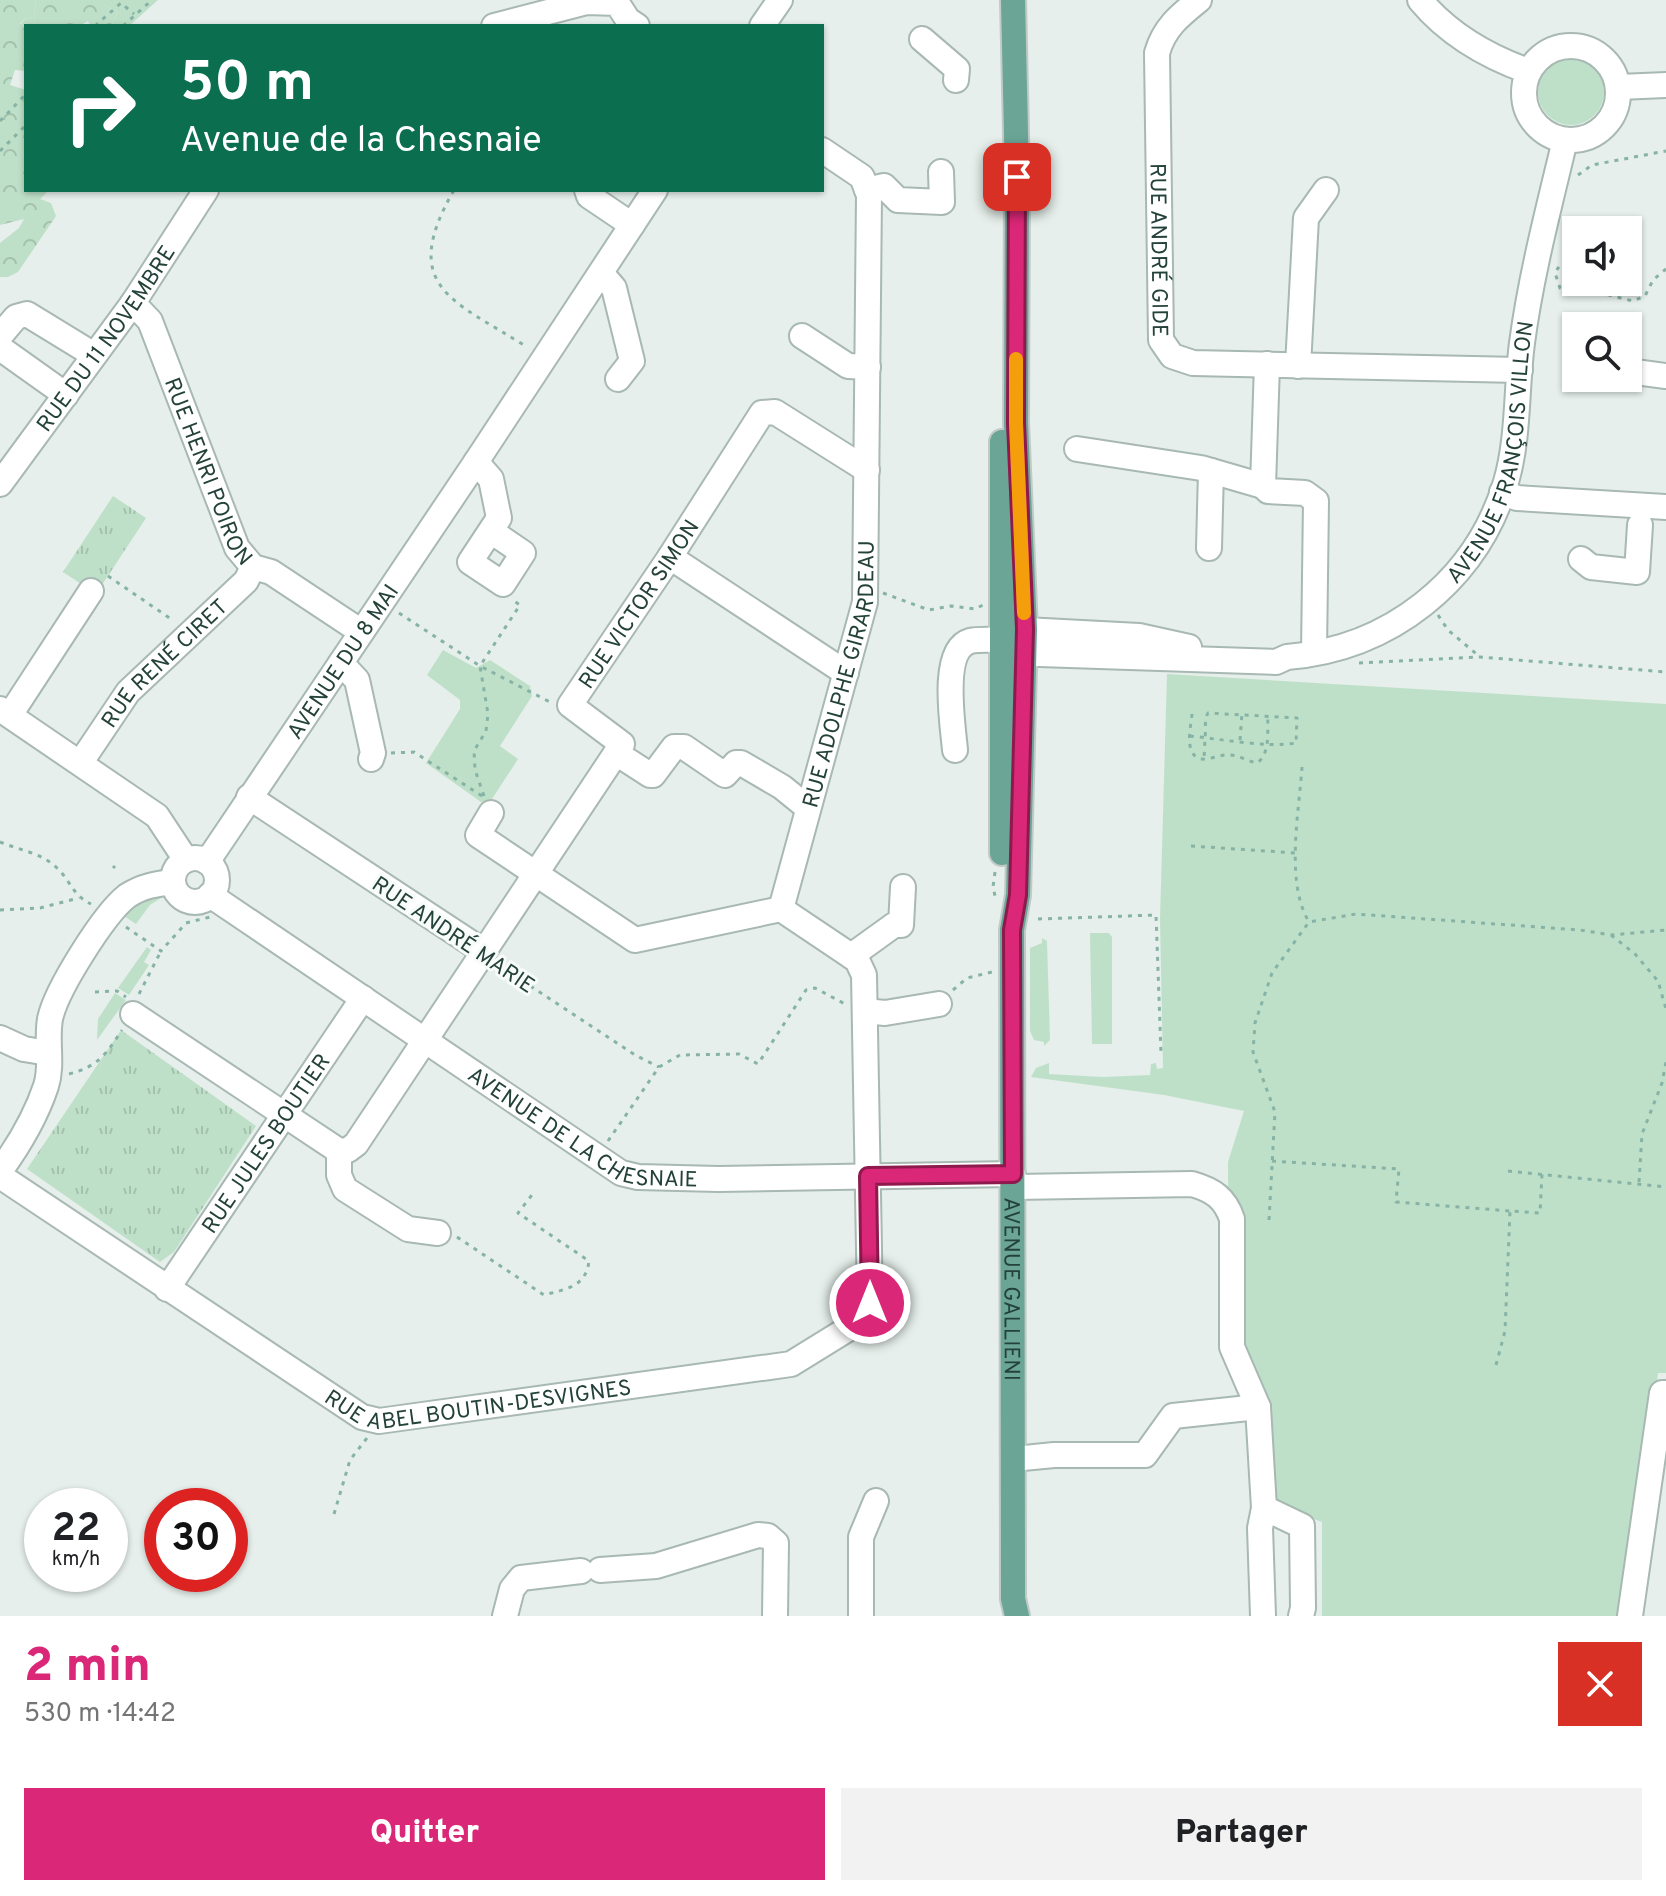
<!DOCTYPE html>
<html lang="fr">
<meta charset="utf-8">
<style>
:root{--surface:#fff;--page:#f2f2f2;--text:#202124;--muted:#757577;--accent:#db2777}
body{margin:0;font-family:Overpass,sans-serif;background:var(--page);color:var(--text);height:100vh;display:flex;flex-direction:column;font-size:30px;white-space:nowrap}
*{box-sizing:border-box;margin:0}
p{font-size:26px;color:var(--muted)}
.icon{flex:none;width:44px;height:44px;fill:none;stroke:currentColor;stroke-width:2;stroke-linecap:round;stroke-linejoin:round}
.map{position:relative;height:1616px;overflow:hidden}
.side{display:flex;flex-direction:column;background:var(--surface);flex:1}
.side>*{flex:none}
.banner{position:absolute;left:24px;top:24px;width:800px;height:168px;border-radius:0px;box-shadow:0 2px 6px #0004;background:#0b6e4f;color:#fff;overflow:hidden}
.tools{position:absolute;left:1562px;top:216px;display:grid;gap:16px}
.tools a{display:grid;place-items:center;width:80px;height:80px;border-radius:0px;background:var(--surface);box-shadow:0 2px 6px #0004;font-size:40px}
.speed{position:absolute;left:24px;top:1488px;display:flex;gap:16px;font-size:40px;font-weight:700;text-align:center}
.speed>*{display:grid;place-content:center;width:104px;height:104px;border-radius:50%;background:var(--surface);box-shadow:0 2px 6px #0004;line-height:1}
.speed small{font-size:20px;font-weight:400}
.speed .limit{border:12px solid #d22;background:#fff;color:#111}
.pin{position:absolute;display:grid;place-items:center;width:68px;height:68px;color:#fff;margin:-34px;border-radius:16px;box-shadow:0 4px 12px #0006}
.me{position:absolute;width:88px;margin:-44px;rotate:0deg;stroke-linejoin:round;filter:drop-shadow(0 0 6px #0008)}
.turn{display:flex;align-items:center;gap:28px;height:168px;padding:0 24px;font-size:36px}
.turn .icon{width:104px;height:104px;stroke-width:2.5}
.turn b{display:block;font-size:56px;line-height:68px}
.round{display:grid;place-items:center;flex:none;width:84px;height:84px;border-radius:0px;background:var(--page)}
.headline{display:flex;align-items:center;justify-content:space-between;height:136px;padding:0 24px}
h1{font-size:48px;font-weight:800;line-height:60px;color:var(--accent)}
.button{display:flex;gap:16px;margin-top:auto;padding:16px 24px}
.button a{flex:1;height:92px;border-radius:0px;background:var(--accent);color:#fff;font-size:32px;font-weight:800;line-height:92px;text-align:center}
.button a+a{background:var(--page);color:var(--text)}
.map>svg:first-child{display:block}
.green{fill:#bfe0c8}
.forest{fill:url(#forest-crowns)}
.park{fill:url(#park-tufts)}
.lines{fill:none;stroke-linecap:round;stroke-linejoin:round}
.minor-casing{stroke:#a8b8b2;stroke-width:28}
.major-casing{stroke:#c2cac8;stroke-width:28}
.path{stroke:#86b3a5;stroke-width:3;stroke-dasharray:4 6;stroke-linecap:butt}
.minor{stroke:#fff;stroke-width:24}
.major{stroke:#6aa596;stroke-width:24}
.route-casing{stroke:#8e194d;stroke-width:20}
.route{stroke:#db2777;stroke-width:14}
.slow{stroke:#f59e0b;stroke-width:14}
.labels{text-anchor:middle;stroke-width:6;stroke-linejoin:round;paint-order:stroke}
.street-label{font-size:22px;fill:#24423a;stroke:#f7fbf9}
</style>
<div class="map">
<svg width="1666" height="1616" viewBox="0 0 1666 1616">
<defs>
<pattern id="forest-crowns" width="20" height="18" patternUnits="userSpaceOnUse" patternTransform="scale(2)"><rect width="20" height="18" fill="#bfe0c8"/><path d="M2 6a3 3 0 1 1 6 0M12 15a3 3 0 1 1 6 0" fill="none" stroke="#a4c1ad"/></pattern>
<pattern id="park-tufts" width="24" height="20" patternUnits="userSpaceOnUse" patternTransform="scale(2)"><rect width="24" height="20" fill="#bfe0c8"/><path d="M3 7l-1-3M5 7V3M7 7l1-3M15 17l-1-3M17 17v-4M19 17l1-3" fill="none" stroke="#a4c1ad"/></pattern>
</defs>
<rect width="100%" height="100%" fill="#e6efeb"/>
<!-- green -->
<path class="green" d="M36,0H40L34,24L24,26L0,49V21L21,24L25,19L34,17Z
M104,0H158L129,26H110L118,12L104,5Z
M1538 92a33 33 0 1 1 66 0a33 33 0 1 1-66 0Z
M443,650L476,668L490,660L530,686L532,696L500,746L518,759L492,799L481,802L426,763L460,709V700L427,675Z
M1167,674L1666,704V1373H1658L1627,1584L1622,1588L1619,1616H1322V1522L1269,1503L1271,1406L1244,1349V1217L1228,1189V1162L1244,1111L1164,1095L1031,1077L1036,1068L1049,1063V1074L1103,1077L1150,1075L1151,1064L1156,1063L1157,1069L1163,1068L1160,919Z
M155,894L164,896L150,905L136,924L121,914L128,907Z
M1090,933H1109L1112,937V1044H1092Z
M1042,938L1047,941L1050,1040L1044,1046V1042L1034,1040L1030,1031V948L1042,943Z
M147,947L151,950L144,962L149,965L129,995L118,988Z
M115,993L126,1000L97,1040L98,1019Z"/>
<!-- forest -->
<path class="forest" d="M0,0H36L34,17L25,19L15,28L0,21Z
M39,0H104V5L118,12L110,26H91L88,21L79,26H26V71L15,70L10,85L26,90V190H49L40,199L51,203L56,216L18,272L8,277H0V243L19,228L24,219L0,225V49C7,36 17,27 34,24Z"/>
<!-- park -->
<path class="park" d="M113,496L146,518L96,594L63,572Z
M121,1030L256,1126L174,1252L160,1262L27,1169Z"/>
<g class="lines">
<defs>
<g id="minor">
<path id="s1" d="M1199,0C1179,16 1164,28 1157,53L1161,340L1172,356L1193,363L1520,370"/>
<path d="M1420,0C1449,35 1486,56 1528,71"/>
<path d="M494,26L587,2L617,3L628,20L637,26"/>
<path d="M762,26L780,0"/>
<path d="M922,39L957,69L956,80"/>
<circle cx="1571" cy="93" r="47"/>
<path d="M1619,87L1666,85"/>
<path d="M587,190L589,196L632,225"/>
<path d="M867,190L884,186L898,200L942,202L941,172"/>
<path d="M601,273L614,288L632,361L618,379"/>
<path id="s2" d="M133,303L150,321L237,548L253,567L271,572L360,631"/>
<path d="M0,336L16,317L27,314L94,355"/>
<path d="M802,336L848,366L868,367"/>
<path d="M0,348L66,395"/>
<path d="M1267,364L1263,486L1268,491L1305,493L1316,501L1314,653"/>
<path d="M1298,366L1306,218L1326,190"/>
<path d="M1628,371L1666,376"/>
<path d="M1077,449L1201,468L1263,486"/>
<path d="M476,462L491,479L499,518L470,562L503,584L523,553L491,531"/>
<path id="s3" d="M0,484L133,303L206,190"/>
<path d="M1502,492L1517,498L1666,507"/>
<path d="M1209,548L1211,471"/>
<path d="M670,557L846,673"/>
<path d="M1581,559L1591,567L1637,572L1640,525"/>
<path d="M1007,629L1139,636L1189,647"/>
<path id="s4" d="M1005,653L1276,662L1287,657C1389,649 1476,582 1506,482C1519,437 1516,389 1522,343C1531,275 1549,207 1565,140"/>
<path d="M341,663L357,680L373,753L371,759"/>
<path d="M0,709L157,816L186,860"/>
<path d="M10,715L91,591"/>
<path d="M955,750C953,726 940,650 970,641C979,639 992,640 1002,640"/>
<path d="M616,753L650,775H653L674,747H684L725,775L736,763H741L782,787L808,808"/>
<path id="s5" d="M81,762L128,692L246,581L253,567"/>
<path d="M249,797L483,951"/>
<path d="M491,813L478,835L635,940L781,909"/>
<circle cx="195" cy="880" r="22"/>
<path id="s6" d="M207,862L476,462L655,190"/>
<path id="s7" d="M210,895L621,1173L638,1177L718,1179L1013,1174"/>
<path d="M851,956L894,925H901L903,887"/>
<path d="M865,1011L885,1013L939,1004"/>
<path id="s8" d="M133,1014L339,1151L348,1150L356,1144L622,744L570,705L670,557L762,413L775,412L867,470"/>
<path d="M0,1038L24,1049L48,1053"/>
<path d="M339,1151V1175L345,1189L408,1229L438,1233"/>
<path d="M0,1171C19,1145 36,1116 46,1086C53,1064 46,1042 50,1019C56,990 104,914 127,896C142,886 156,884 173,882"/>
<path id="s9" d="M0,1176L362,1417L379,1421L791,1364L859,1322L867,1314L870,1303L864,975L857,960L781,909L865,602L869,195L862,177L822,150"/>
<path d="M1013,1187L1192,1184C1213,1190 1225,1198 1232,1219V1347L1258,1407L1264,1508L1260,1528L1263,1616"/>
<path id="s10" d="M167,1289L363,998"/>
<path d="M1014,1459L1054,1455H1145L1173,1416L1258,1407"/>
<path d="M1264,1508L1302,1526L1303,1608L1301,1616"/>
<path d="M600,1570L656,1566L758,1535L768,1536L776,1543L775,1616"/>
<path d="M505,1616L512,1589L521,1578L581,1571"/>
<path d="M861,1616V1537L876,1501"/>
<path d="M1630,1616L1662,1393H1666"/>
</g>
<g id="major">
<path id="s11" d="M1013,0L1017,177L1016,423L1025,629L1018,895L1012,930L1013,1599L1017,1616"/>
<path d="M1002,442V853"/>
</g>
</defs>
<!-- minor casing -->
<use href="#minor" class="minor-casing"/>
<!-- major casing -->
<use href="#major" class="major-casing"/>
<!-- path -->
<path class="path" d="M95,26L121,3L134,14
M123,26L152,0
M0,121L26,94
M0,151L26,125
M1578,175L1592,165L1666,151
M454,190C398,287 453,300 527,347
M1576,258C1565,258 1560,264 1555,273L1560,288L1569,294H1582L1592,282
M1566,259L1564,250L1568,219
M1591,286L1596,292L1633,301L1645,296L1653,280L1666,269
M108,576L174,621
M883,593L929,610L951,606L975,609L983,605
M399,613L480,666L550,702
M1438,615L1448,630L1480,657
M1359,663L1480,657L1666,672
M1192,714C1191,727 1183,756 1202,759C1209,760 1218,755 1227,755C1237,754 1247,761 1257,763C1271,753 1267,730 1268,715
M1190,736C1220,739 1268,748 1296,743L1297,718L1208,713C1204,719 1206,730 1205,738L1204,760
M1240,740L1242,713
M391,753L414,752L482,796
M1302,767C1299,813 1285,882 1309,922
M484,796L475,770L474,751L486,731L488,714L480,666L520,605L514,601
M0,842C19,850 42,853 57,868C71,881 72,895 91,904
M1191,846L1296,853
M113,868L115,866
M995,872L993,887L996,900
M0,910L40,908L79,898
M1038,919L1156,915L1161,1053
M126,927L161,951L186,923L210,917
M1611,935L1635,954L1658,981L1666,1009
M497,964L635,1055L659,1067
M953,990L967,978L992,972
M95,992L117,991L126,997
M139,994L161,951
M69,1074C99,1066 106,1054 122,1030
M608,1141L659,1067L680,1055L739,1054L758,1064L806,990L815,988L845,1004
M1272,1161L1399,1169L1396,1202L1510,1211
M1508,1171L1666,1187
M1639,1182L1642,1134L1662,1083L1666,1062
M1269,1220L1275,1112L1253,1052L1255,1023L1272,973L1309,922L1356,914L1580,930L1611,935L1666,930
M457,1237L544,1295C566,1289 586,1287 589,1261L518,1213L535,1191
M1496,1365L1505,1331L1510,1211L1540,1213L1542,1174
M334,1514L350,1460L367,1438"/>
<!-- minor -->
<use href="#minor" class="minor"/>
<!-- major -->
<use href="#major" class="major"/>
</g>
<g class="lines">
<defs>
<path id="route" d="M870,1303L868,1176L1013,1174L1012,930L1018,895L1025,629L1016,423L1017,177"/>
</defs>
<!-- route casing -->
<use href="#route" class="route-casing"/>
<!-- route -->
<use href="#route" class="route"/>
<!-- slow -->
<path class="slow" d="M1016,359V423L1024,613"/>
</g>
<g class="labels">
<!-- street labels -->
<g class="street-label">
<text dy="8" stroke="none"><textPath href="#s1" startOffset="266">RUE ANDRÉ GIDE</textPath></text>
<text dy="8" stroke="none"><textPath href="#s3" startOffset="180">RUE DU 11 NOVEMBRE</textPath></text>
<text dy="8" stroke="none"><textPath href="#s4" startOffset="606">AVENUE FRANÇOIS VILLON</textPath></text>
<text dy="8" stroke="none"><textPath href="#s2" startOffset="186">RUE HENRI POIRON</textPath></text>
<text dy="8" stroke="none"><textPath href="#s8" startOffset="934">RUE VICTOR SIMON</textPath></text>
<text dy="8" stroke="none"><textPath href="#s6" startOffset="242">AVENUE DU 8 MAI</textPath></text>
<text dy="8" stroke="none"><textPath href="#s5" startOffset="130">RUE RENÉ CIRET</textPath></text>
<text dy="8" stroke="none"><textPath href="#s9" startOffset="1650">RUE ADOLPHE GIRARDEAU</textPath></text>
<text transform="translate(454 934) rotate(34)" y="8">RUE ANDRÉ MARIE</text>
<text dy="8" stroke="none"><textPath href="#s7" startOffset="444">AVENUE DE LA CHESNAIE</textPath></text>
<text dy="8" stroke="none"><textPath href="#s10" startOffset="176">RUE JULES BOUTIER</textPath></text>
<text dy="8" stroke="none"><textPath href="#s11" startOffset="1290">AVENUE GALLIENI</textPath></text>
<text dy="8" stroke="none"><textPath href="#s9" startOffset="550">RUE ABEL BOUTIN-DESVIGNES</textPath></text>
</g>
</g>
</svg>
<div class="tools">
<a><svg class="icon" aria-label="sound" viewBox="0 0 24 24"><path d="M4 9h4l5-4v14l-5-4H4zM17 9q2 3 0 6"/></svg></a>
<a><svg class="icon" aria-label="search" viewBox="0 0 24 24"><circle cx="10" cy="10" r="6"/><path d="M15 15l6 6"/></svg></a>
</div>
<div class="speed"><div>22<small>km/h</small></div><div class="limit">30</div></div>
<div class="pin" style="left:1017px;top:177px;background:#d93025"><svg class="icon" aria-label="arrive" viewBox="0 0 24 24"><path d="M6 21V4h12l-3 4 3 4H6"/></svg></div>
<svg class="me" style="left:870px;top:1303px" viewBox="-20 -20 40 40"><circle r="17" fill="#db2777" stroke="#fff" stroke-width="3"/><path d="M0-11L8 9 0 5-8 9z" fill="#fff"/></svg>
<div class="banner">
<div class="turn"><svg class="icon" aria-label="right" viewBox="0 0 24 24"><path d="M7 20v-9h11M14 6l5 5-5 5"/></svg><div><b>50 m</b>Avenue de la Chesnaie</div></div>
</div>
</div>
<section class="side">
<div class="headline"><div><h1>2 min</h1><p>530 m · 14:42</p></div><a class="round" style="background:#d93025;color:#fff"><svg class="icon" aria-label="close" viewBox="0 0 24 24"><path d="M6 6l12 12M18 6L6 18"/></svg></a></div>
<div class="button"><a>Quitter</a><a>Partager</a></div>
</section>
